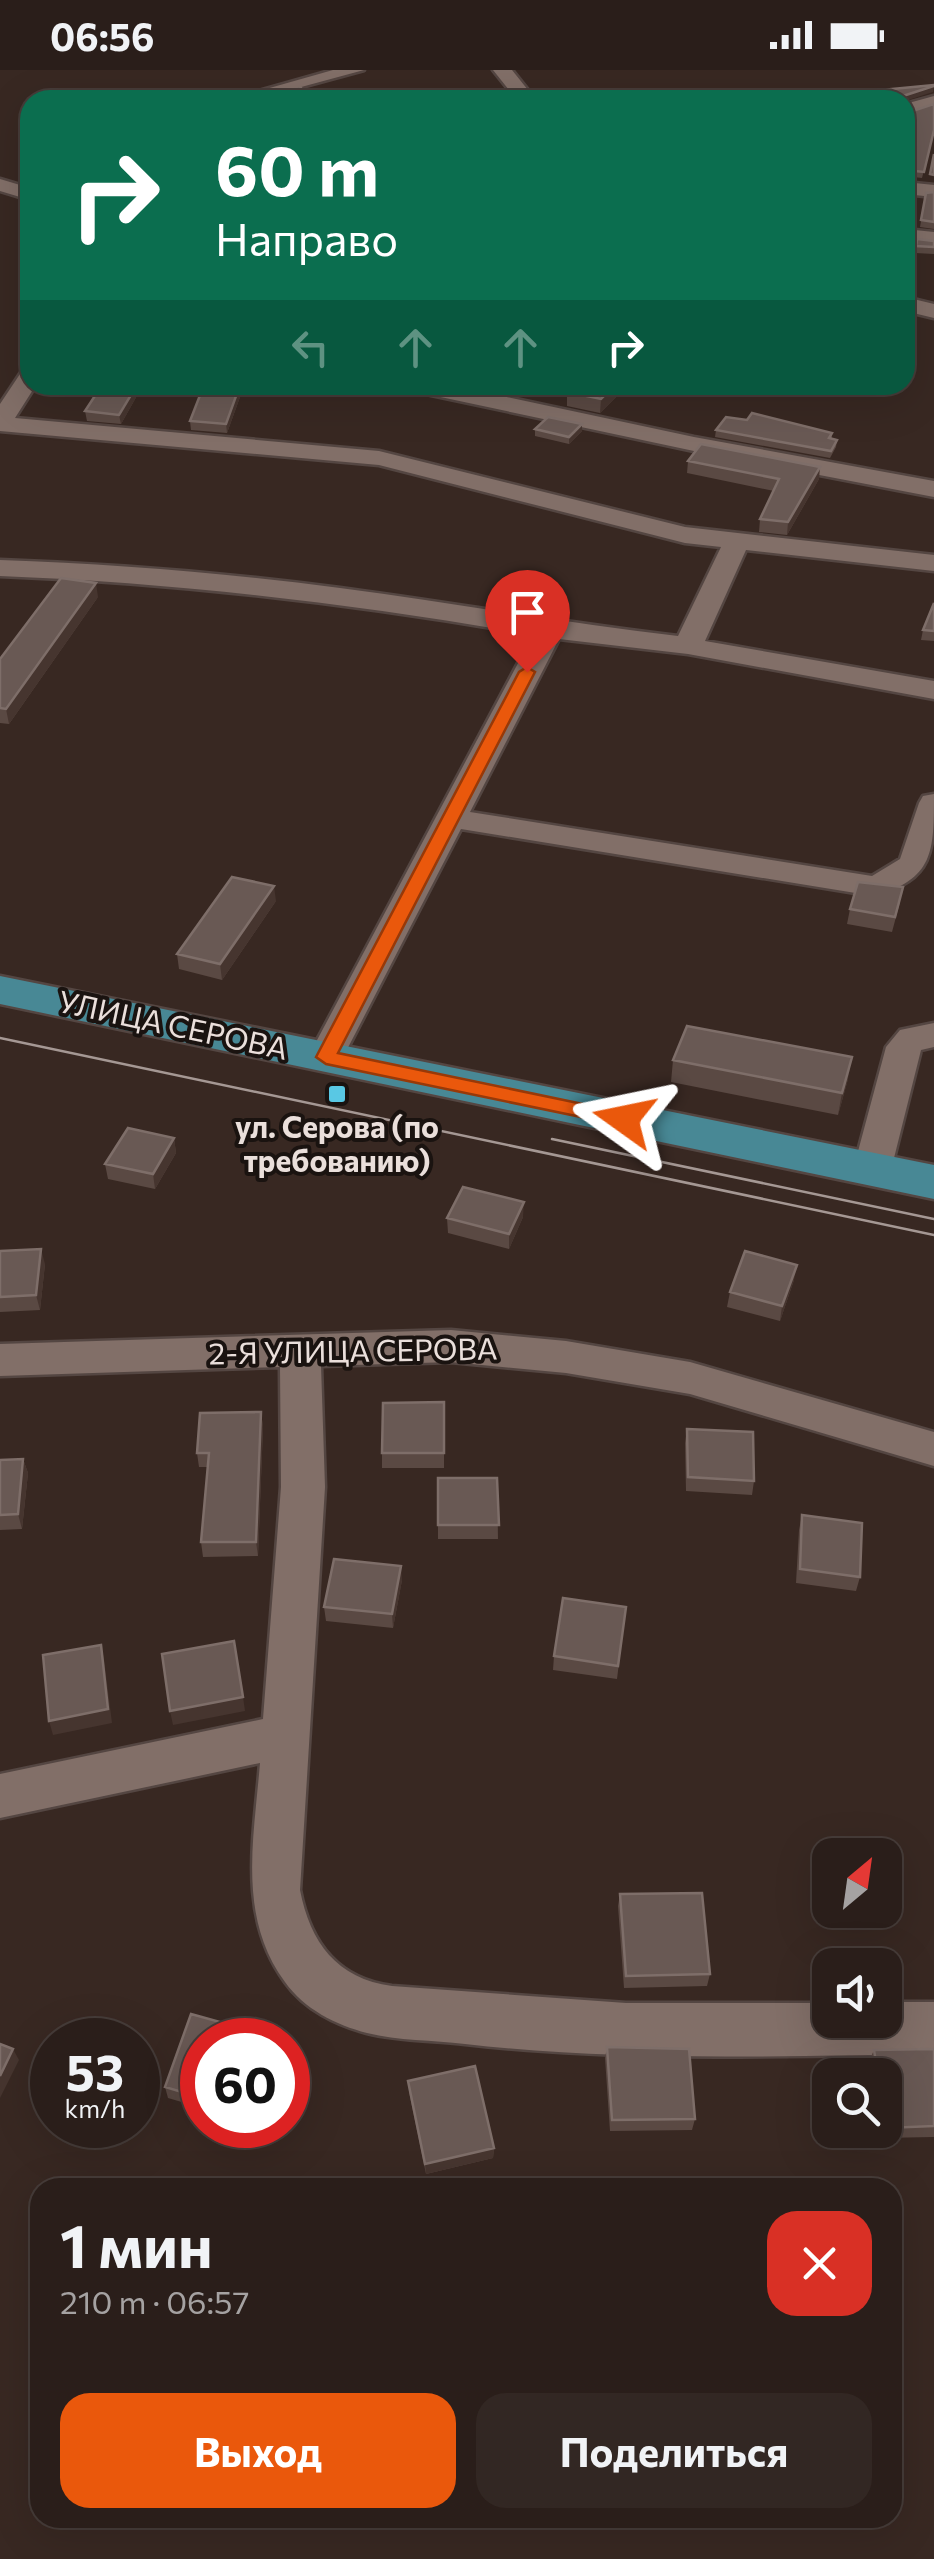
<!DOCTYPE html>
<html lang="ru">
<meta charset="utf-8">
<style>
:root{--surface:#2a1e1a;--page:#322723;--text:#f1f3f6;--muted:#a5a2a2;--line:#463c39;--accent:#ea580c}
body{margin:0;font-family:Commissioner,sans-serif;background:var(--page);color:var(--text);height:100vh;display:flex;flex-direction:column;font-size:38px;white-space:nowrap}
*{box-sizing:border-box;margin:0}
p{font-size:32px;color:var(--muted)}
.icon{flex:none;width:55px;height:55px;fill:none;stroke:currentColor;stroke-width:2;stroke-linecap:round;stroke-linejoin:round}
.map{position:relative;flex:1;overflow:hidden}
.drawer{position:absolute;left:30px;top:2108px;width:872px;height:350px;display:flex;flex-direction:column;background:var(--surface);border-radius:30px;box-shadow:0 10px 40px #0002,0 0 0 2px var(--line)}
.drawer>*{flex:none}
.guide{position:absolute;left:20px;top:20px;width:895px;height:305px;border-radius:30px;box-shadow:0 10px 40px #0002,0 0 0 2px var(--line);background:#0b6e4f;color:#fff;overflow:hidden}
.needle{width:65px;rotate:29deg}
.controls{position:absolute;left:812px;top:1768px;display:grid;gap:20px}
.controls a{display:grid;place-items:center;width:90px;height:90px;border-radius:20px;background:var(--surface);box-shadow:0 10px 40px #0002,0 0 0 2px var(--line);font-size:50px}
.speed{position:absolute;left:30px;top:1948px;display:flex;gap:20px;font-size:50px;font-weight:700;text-align:center}
.speed>*{display:grid;place-content:center;width:130px;height:130px;border-radius:50%;background:var(--surface);box-shadow:0 10px 40px #0002,0 0 0 2px var(--line);line-height:1}
.speed small{font-size:25px;font-weight:400}
.speed .limit{border:15px solid #d22;background:#fff;color:#111}
.pin{position:absolute;display:grid;place-items:center;width:85px;height:85px;color:#fff;margin:-102px -42px;border-radius:50% 50% 50% 0;rotate:-45deg;box-shadow:0 0 10px #0007}
.pin .icon{rotate:45deg}
.me{position:absolute;width:110px;margin:-55px;rotate:282deg;stroke-linejoin:round;filter:drop-shadow(0 0 8px #0008)}
.turn{display:flex;align-items:center;gap:35px;height:210px;padding:0 30px;font-size:45px}
.turn .icon{width:130px;height:130px;stroke-width:2.5}
.turn b{display:block;font-size:70px;line-height:85px}
.lanes{display:flex;align-items:center;height:95px;padding:0 30px;background:#0003;justify-content:center;gap:50px;direction:ltr}
.lanes .off{opacity:.35}
.round{display:grid;place-items:center;flex:none;width:105px;height:105px;border-radius:30px;background:var(--page)}
.head{display:flex;align-items:center;justify-content:space-between;height:170px;padding:0 30px}
h1{font-size:60px;font-weight:700;line-height:75px}
.action{display:flex;gap:20px;margin-top:auto;padding:20px 30px}
.action a{flex:1;height:115px;border-radius:30px;background:var(--accent);color:#fff;font-size:40px;font-weight:700;line-height:115px;text-align:center}
.action a+a{background:var(--page);color:var(--text)}
.status{display:flex;justify-content:space-between;align-items:center;height:70px;padding:0 50px;background:var(--surface);direction:ltr}
.status svg{height:28px;fill:currentColor}
.map>svg:first-child{display:block}
.lines{fill:none;stroke-linecap:round;stroke-linejoin:round}
.minor-casing{stroke:#544642;stroke-width:5}
.major-casing{stroke:#544642;stroke-width:5}
.minor{fill:#826f68;fill-rule:evenodd}
.major{fill:#488895;fill-rule:evenodd}
.tram{stroke:#a59894;stroke-width:2.5}
.wall{fill:#5a4943}
.shaded-wall{fill:#46352f}
.building{fill:#695954;stroke:#7e6e69;stroke-width:2.5}
.route{fill:#ea580c;stroke:#983908;stroke-width:2.5}
.poi-dot{fill:#59c8e4;stroke:#1a1310;stroke-width:4}
.labels{text-anchor:middle;stroke-width:8;stroke-linejoin:round;paint-order:stroke}
.street-label{font-size:30px;fill:#eadfdb;stroke:#1a1310}
.poi-label{font-size:30px;font-weight:bold;fill:#eadfdb;stroke:#1a1310}
</style>
<div class="status"><b>06:56</b><svg viewBox="0 0 49 12"><path d="M0 12V9h3v3zM5 12V6h3v6zM10 12V3h3v9zM15 12V0h3v12zM26 1h20v11H26zM47 4h2v5h-2z"/></svg></div>
<div class="map">
<svg width="934" height="2489" viewBox="0 0 934 2489">
<rect width="100%" height="100%" fill="#382822"/>
<g class="lines">
<defs>
<path id="minor" d="M333,0H364L268,26L259,21Z
M493,0H512L536,30H517Z
M934,26V38L905,46V34Z
M0,109L30,118V130L0,121Z
M905,112L934,115V127L905,124Z
M905,159L934,162V174L905,171Z
M905,227L934,234V248L905,241Z
M30,299V315H36L15,348L379,381L685,457L934,485V501L746,480L705,571L934,611V629L688,584L559,569L470,742L872,806L900,789L919,733L923,726L934,724C934,782 934,809 874,826L461,759L339,995L326,999L313,995L308,987L533,565C357,534 179,513 0,506V490C114,494 227,503 340,518C453,533 565,553 678,566L721,477L685,473L379,395L0,361V334L22,301Z
M405,315H450L694,367L934,411V427L694,381L417,322Z
M934,953V977L921,980L891,1100L885,1109L872,1113L859,1109L853,1100L886,977L900,960Z
M451,1260L566,1271L690,1292L934,1362V1396L690,1324L566,1303L451,1292L321,1296L325,1417L300,1820C310,1872 337,1909 392,1916L626,1933H830V1950H885V1932H934V1984C778,1986 621,1992 465,1974C433,1970 398,1971 367,1963C336,1955 304,1939 285,1912C237,1847 254,1768 260,1693L0,1748V1704L263,1649L281,1417L280,1297L0,1306V1274Z"/>
<path id="major" d="M0,906L934,1095V1129L0,934Z"/>
</defs>
<!-- minor casing -->
<use href="#minor" class="minor-casing"/>
<!-- major casing -->
<use href="#major" class="major-casing"/>
<!-- minor -->
<use href="#minor" class="minor"/>
<!-- major -->
<use href="#major" class="major"/>
<!-- tram -->
<path class="tram" d="M0,968L934,1165
M552,1069L934,1149"/>
</g>
<!-- wall -->
<path class="wall" d="M905,42L934,62L922,108L905,106Z
M934,122V159L920,157L926,123Z
M917,169L934,171V184L915,183Z
M143,315L121,354L87,351L85,341Z
M204,315H333L329,323L244,316L227,363L191,360L190,351Z
M628,315L600,343L567,336V322Z
M582,354V361L569,374L535,366V359Z
M716,360L832,363V369L837,370L836,377L830,388L715,367Z
M688,391L819,409L787,465L759,462L760,449L774,421L687,403Z
M98,527L9,654L0,653V589Z
M934,533V571L921,570L923,560Z
M276,831L222,910L179,899L177,884Z
M900,832L892,862L847,854L850,839Z
M673,990L848,1009L838,1045L671,1012Z
M174,1068L176,1083L155,1119L108,1109L105,1094Z
M523,1147L509,1179L448,1163L447,1148Z
M0,1181L45,1194L40,1240L0,1242Z
M794,1210L780,1251L727,1237L730,1222Z
M444,1332V1398H382V1383Z
M261,1342L263,1357L258,1486L203,1487L201,1472L208,1397H199L197,1383Z
M687,1359L754,1411L752,1425L686,1421L685,1373Z
M23,1389L28,1403L22,1459L0,1460V1390Z
M497,1408L498,1469H438V1455Z
M802,1445L860,1507L856,1521L796,1513L799,1460Z
M402,1510L393,1558L326,1551L324,1537Z
M626,1537L617,1609L553,1600L554,1586Z
M620,1824L710,1904L707,1916L624,1918L618,1836Z
M202,1970V2038L168,2028L165,2017Z
M607,1977L695,2049L692,2060L610,2061L605,1988Z
M934,1979V2067L881,2068L880,2060H885V2005H871L869,1991L874,1980Z
M408,2011L494,2078L493,2088L426,2104L409,2022Z"/>
<!-- shaded-wall -->
<path class="shaded-wall" d="M934,16L933,22L905,31L902,30L903,26Z
M137,315H143L121,354L119,345Z
M240,315L244,316L227,363L226,354Z
M615,315H628L600,343L601,329Z
M582,354V361L569,374V367Z
M820,397L819,409L787,465L788,452Z
M96,513L98,527L9,654L6,639Z
M274,816L276,831L222,910L220,894Z
M852,987L848,1009L838,1045L842,1023Z
M174,1068L176,1083L155,1119L153,1104Z
M524,1132L523,1147L509,1179V1164Z
M41,1179L45,1194L40,1240L36,1225Z
M797,1195L794,1210L780,1251L782,1236Z
M261,1342L263,1357L258,1486L256,1472Z
M23,1389L28,1403L22,1459L18,1444Z
M401,1496L402,1510L393,1558L392,1544Z
M101,1575L104,1589L112,1653L53,1665L49,1651Z
M243,1627L245,1641L173,1655L170,1641Z
M13,1979L19,1990L0,2028V2006Z
M494,2078L493,2088L426,2104L425,2094Z"/>
<!-- building -->
<path class="building" d="M934,15V16L903,26V30H768L769,28H789V22L871,21Z
M301,18L302,30H252L250,28Z
M934,34V60L924,102L905,100V42L907,43Z
M934,84V105L930,104Z
M934,122V152L921,150L926,123Z
M917,169L934,171V177L916,176Z
M102,315H137L119,345L85,341Z
M204,315H240L226,354L190,351Z
M575,315H615L601,329L567,322Z
M752,343L832,363L829,368L837,370L831,381L716,360L726,347L747,350Z
M548,347L582,354L569,367L535,359Z
M701,374L820,397L788,452L760,449L779,409L688,391Z
M61,508L96,513L6,639L0,638V589Z
M934,533V561L923,560Z
M232,807L274,816L220,894L177,884Z
M858,812L903,817L895,847L850,839Z
M687,956L852,987L842,1023L673,990Z
M128,1058L174,1068L153,1104L105,1094Z
M463,1117L524,1132L509,1164L447,1148Z
M41,1179L36,1225L0,1227V1181Z
M745,1181L797,1195L782,1236L730,1222Z
M444,1332V1383H382L383,1333Z
M261,1342L256,1472H201L209,1383H197L200,1343Z
M687,1359L753,1362L754,1411L688,1407Z
M23,1389L18,1444L0,1445V1390Z
M438,1408H497L499,1455H438Z
M802,1445L862,1453L860,1507L800,1499Z
M334,1489L401,1496L392,1544L324,1537Z
M563,1528L626,1537L618,1596L554,1586Z
M234,1571L243,1627L170,1641L162,1584Z
M101,1575L108,1639L49,1651L43,1585Z
M702,1823L710,1904L626,1906L620,1824Z
M191,1944L263,1964L261,1970H202V2028L165,2017Z
M0,1974L13,1979L0,2006Z
M607,1977L689,1979L695,2049L612,2050Z
M934,1979V2056L886,2058L885,2005H878L874,1980Z
M475,1996L494,2078L425,2094L408,2011Z"/>
<!-- route -->
<path class="route" d="M527,597L535,602L338,983L631,1044L634,1049L624,1056L326,994L316,987L519,602Z"/>
<!-- markers -->
<rect class="poi-dot" x="327" y="1014" width="20" height="20" rx="5"/>
<g class="labels">
<!-- street labels -->
<g class="street-label">
<text transform="translate(173 956) rotate(12)" y="10">УЛИЦА СЕРОВА</text>
<text transform="translate(353 1282) rotate(-1)" y="10">2-Я УЛИЦА СЕРОВА</text>
</g>
<!-- poi labels -->
<g class="poi-label">
<text x="337" y="1068">ул. Серова (по<tspan x="337" dy="34">требованию)</tspan></text>
</g>
</g>
</svg>
<div class="controls">
<a><svg class="needle" viewBox="-14 -14 28 28"><path d="M0-13l5 13h-10z" fill="#e53935"/><path d="M0 13l5-13h-10z" fill="#a5a2a2"/></svg></a>
<a><svg class="icon" aria-label="sound" viewBox="0 0 24 24"><path d="M4 9h4l5-4v14l-5-4H4zM17 9q2 3 0 6"/></svg></a>
<a><svg class="icon" aria-label="search" viewBox="0 0 24 24"><circle cx="10" cy="10" r="6"/><path d="M15 15l6 6"/></svg></a>
</div>
<div class="speed"><div>53<small>km/h</small></div><div class="limit">60</div></div>
<div class="pin" style="left:527px;top:602px;background:#d93025"><svg class="icon" aria-label="arrive" viewBox="0 0 24 24"><path d="M6 21V4h12l-3 4 3 4H6"/></svg></div>
<svg class="me" style="left:624px;top:1049px" viewBox="-20 -20 40 40"><path d="M0-17L14 15 0 8-14 15z" fill="#ea580c" stroke="#fff" stroke-width="4"/></svg>
<div class="guide">
<div class="turn"><svg class="icon" aria-label="right" viewBox="0 0 24 24"><path d="M7 20v-9h11M14 6l5 5-5 5"/></svg><div><b>60 m</b>Направо</div></div>
<div class="lanes"><svg class="icon off" aria-label="left" viewBox="0 0 24 24"><path d="M17 20v-9H6M10 6l-5 5 5 5"/></svg><svg class="icon off" aria-label="ahead" viewBox="0 0 24 24"><path d="M12 20V5M6 11l6-6 6 6"/></svg><svg class="icon off" aria-label="ahead" viewBox="0 0 24 24"><path d="M12 20V5M6 11l6-6 6 6"/></svg><svg class="icon" aria-label="right" viewBox="0 0 24 24"><path d="M7 20v-9h11M14 6l5 5-5 5"/></svg></div>
</div>
<section class="drawer">
<div class="head"><div><h1>1 мин</h1><p>210 m · 06:57</p></div><a class="round" style="background:#d93025;color:#fff"><svg class="icon" aria-label="close" viewBox="0 0 24 24"><path d="M6 6l12 12M18 6L6 18"/></svg></a></div>
<div class="action"><a>Выход</a><a>Поделиться</a></div>
</section>
</div>
